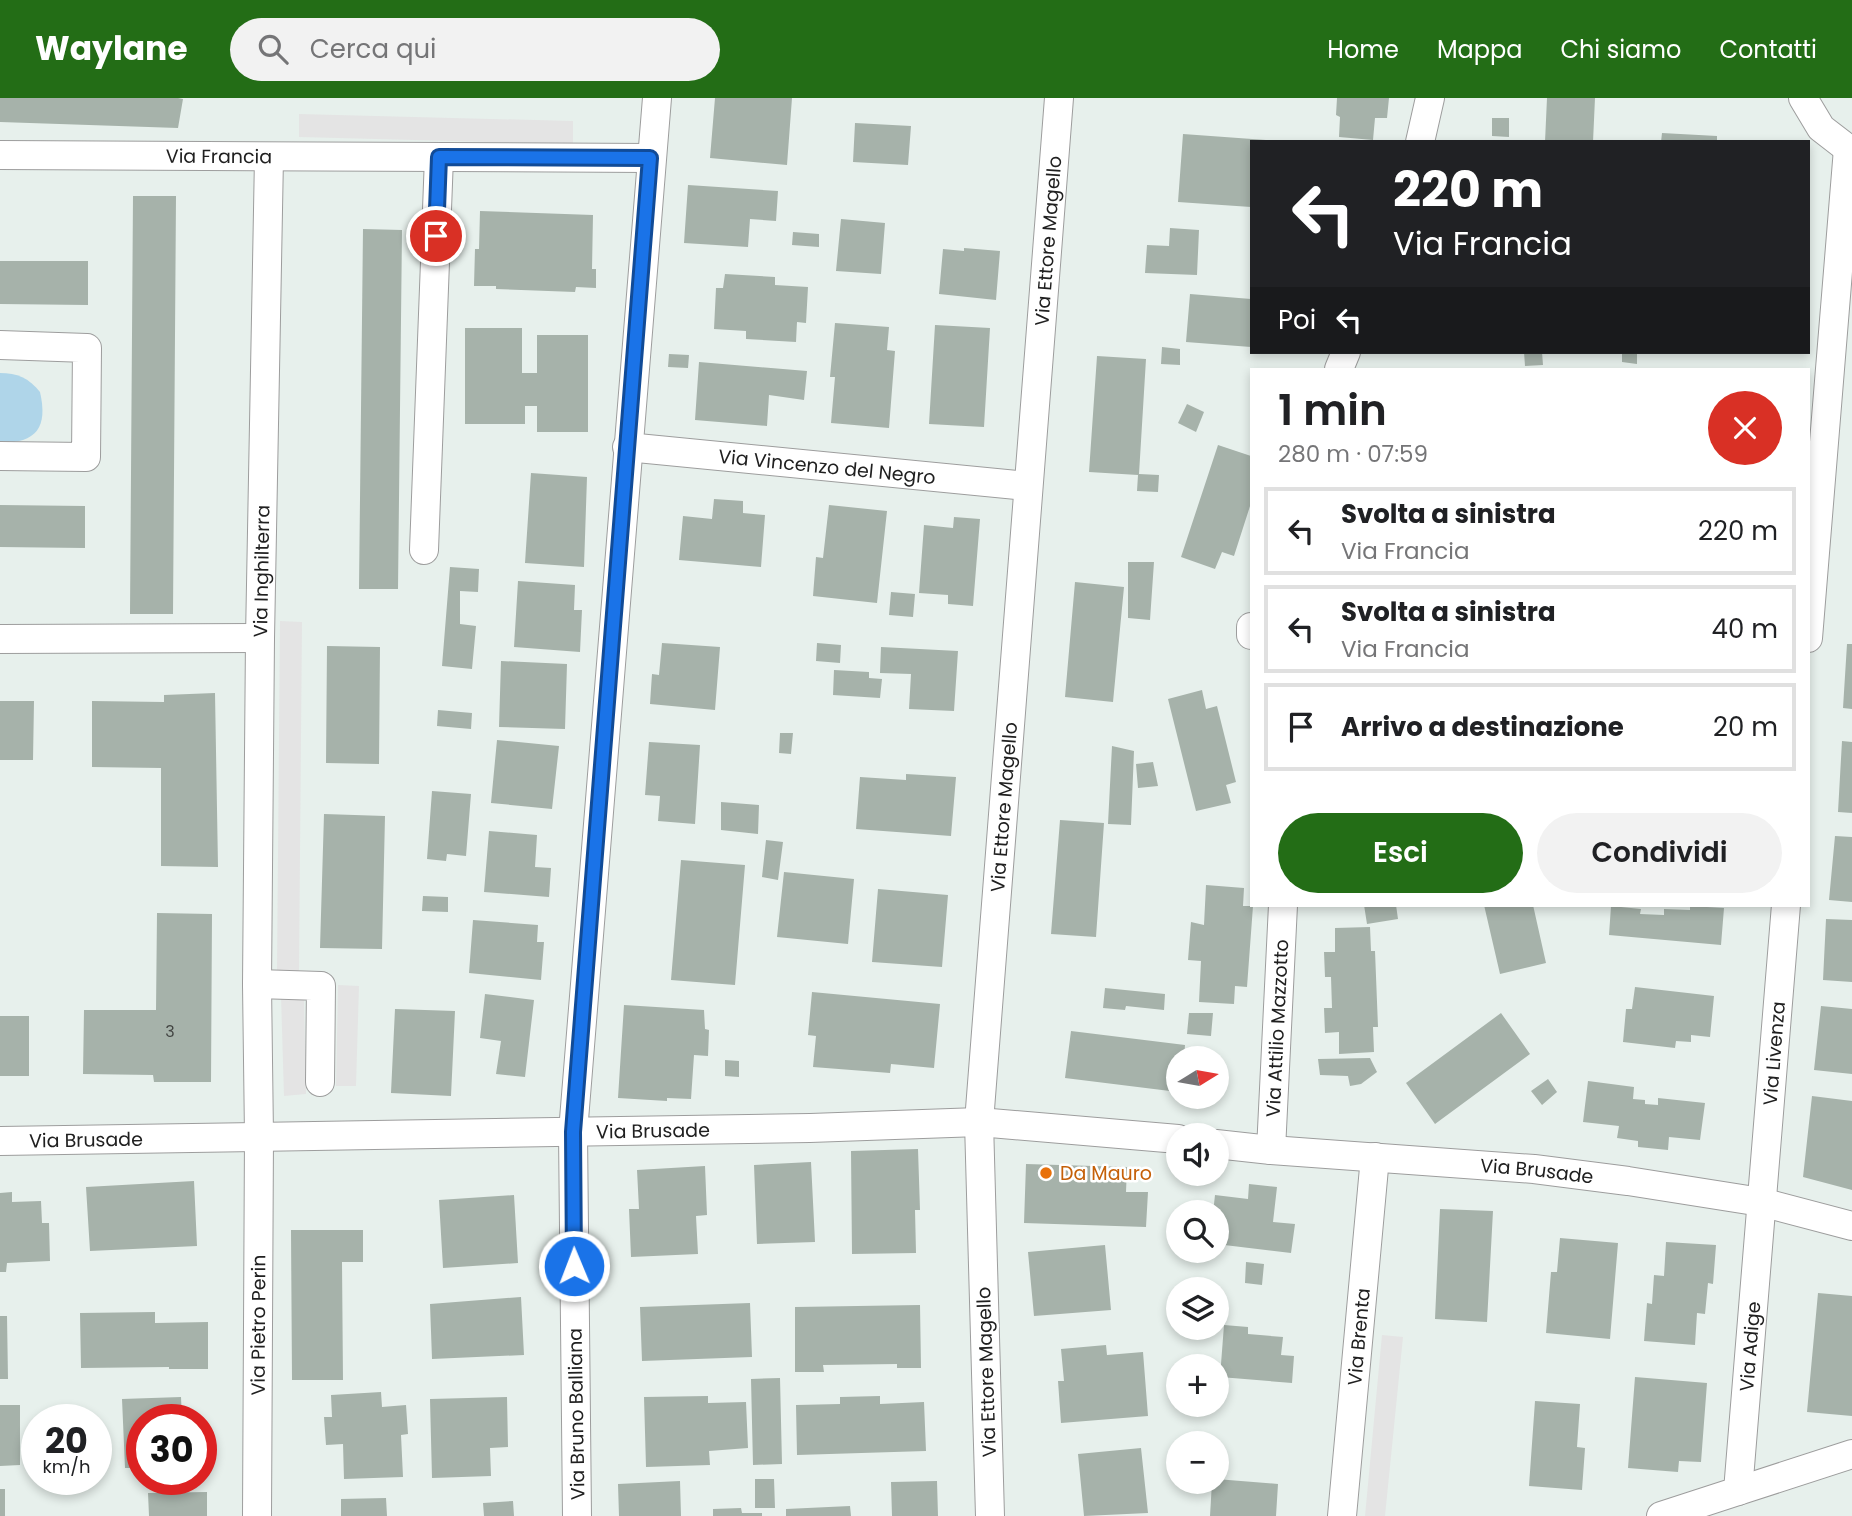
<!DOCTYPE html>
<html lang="it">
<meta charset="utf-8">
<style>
:root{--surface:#fff;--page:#f2f2f2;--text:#202124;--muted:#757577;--line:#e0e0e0;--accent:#236d16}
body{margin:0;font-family:Poppins,sans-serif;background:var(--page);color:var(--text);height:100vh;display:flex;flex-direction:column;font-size:26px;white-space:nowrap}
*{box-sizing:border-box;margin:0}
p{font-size:23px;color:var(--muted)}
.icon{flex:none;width:38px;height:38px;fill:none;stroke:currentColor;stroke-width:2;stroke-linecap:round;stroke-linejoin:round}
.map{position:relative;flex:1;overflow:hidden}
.details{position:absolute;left:1250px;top:270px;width:560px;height:539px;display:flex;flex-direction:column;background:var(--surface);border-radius:0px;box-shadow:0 4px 10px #0003}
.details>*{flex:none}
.hud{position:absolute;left:1250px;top:42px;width:560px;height:214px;border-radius:0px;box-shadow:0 4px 10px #0003;background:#202124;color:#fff;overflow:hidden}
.needle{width:46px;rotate:79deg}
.controls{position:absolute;left:1166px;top:948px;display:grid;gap:14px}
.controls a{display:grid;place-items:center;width:63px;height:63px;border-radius:50%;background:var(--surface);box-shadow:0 4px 10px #0003;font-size:35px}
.speed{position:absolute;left:21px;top:1306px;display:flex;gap:14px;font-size:35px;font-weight:700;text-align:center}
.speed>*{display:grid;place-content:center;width:91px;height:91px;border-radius:50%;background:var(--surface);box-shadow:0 4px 10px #0003;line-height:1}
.speed small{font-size:18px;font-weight:400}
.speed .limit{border:10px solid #d22;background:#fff;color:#111}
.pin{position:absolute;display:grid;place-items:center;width:60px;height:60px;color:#fff;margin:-30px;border:4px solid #fff;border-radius:50%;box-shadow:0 2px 7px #0007}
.me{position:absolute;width:77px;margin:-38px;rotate:359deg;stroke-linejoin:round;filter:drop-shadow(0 0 5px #0008)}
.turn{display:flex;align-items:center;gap:24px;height:147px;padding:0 28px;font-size:32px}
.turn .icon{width:91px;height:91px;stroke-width:2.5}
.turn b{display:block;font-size:49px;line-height:60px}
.then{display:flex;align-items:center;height:66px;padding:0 28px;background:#0003;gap:14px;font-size:26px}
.round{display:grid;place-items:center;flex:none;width:74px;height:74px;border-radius:37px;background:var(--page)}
.headline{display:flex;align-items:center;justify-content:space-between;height:119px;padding:0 28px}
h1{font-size:42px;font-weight:600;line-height:52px}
.primary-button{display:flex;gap:14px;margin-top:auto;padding:14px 28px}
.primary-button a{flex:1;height:80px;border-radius:42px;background:var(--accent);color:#fff;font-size:28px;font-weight:600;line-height:80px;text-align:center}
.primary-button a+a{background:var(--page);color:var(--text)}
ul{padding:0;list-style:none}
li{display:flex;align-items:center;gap:21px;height:88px;margin:0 14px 10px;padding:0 14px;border:4px solid var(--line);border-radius:0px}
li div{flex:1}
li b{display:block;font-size:26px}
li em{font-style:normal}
header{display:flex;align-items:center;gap:42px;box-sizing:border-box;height:98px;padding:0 35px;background:var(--accent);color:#fff}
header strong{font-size:33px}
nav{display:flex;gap:38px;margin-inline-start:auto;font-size:24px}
.search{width:490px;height:63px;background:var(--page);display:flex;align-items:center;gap:18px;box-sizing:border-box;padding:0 24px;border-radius:38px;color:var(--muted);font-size:26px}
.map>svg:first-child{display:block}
.grass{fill:#afd5e9}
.parking{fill:#e4e4e4}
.building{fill:#a6b2aa}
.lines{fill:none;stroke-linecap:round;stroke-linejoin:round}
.street-casing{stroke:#9d9d9d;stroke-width:30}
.street{stroke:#fff;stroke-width:28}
.route-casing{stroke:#114b97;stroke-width:18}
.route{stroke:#1a73e8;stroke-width:12}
.food-dot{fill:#e8710a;stroke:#fff;stroke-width:2.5}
.labels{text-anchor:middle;stroke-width:5;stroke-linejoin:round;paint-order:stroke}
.number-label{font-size:16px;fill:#424442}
.street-label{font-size:19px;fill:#202020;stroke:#fff}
.food-label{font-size:19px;fill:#c56008;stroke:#fff;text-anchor:start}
</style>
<header>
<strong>Waylane</strong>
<div class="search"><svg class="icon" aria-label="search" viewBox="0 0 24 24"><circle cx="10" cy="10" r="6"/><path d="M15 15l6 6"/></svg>Cerca qui</div>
<nav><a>Home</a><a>Mappa</a><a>Chi siamo</a><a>Contatti</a></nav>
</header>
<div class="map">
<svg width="1852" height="1418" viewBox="0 0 1852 1418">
<rect width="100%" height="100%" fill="#e7f0ec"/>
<!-- grass -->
<path class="grass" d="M0,275C17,275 29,280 40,294C48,329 37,345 0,345Z"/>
<!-- parking -->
<path class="parking" d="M299,16L573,23V46L299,39Z
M280,523L302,524L299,873H277Z
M338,887L359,888L356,988H336Z
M281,898H304L306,996L284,998Z
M1382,1237L1403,1239L1385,1418H1365Z"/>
<!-- building -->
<path class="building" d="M0,0H178L183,1L178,30L0,24Z
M715,0H792L787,67L710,60Z
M1337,0H1389L1387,20H1375L1373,42L1339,39L1340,19L1336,17Z
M1547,0H1595L1593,44H1545Z
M1492,20H1509V39L1492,38Z
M855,25L911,28L908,67L853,64Z
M1662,35L1717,38V44H1661Z
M1183,36L1266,42V44H1251V109L1178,104Z
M688,87L778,93L776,123L750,121L748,149L684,145Z
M133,98H176L173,516H130Z
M480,113L593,117L592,171H596V190L576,189L575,194L496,191V188H474L475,151H479Z
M841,121L885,125L881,176L836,173Z
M1170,130L1199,132L1197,177L1145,175L1147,147L1169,148Z
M363,131L402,132L398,491H359Z
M793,134L819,136V149L792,147Z
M964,150L1000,153L996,202L939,196L943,151L964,153Z
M0,163H88V207L0,206Z
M725,176L775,179V187L808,189L806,225L797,224L796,244L746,241V233L714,231L716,190H723Z
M1190,196L1251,201V249L1186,244Z
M835,225L889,229L887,252L895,253L889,330L831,325L835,279H830Z
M935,227L990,230L984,329L929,326Z
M465,230H522V275H537V237H588V334H537V308H525V326H465Z
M1162,249L1180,251V267L1161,266Z
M1524,254H1542L1543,267L1525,268Z
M1622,254H1637V266L1622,264Z
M669,256L689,257L688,270L668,269Z
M1097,258L1146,261L1139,376L1159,377L1158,394L1137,393L1138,377L1089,374Z
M699,264L807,273L804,302L769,297L767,328L695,322Z
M1187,306L1204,314L1196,334L1178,325Z
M1218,347L1251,358V405L1234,458L1222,454L1215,471L1181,459Z
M531,375L587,379L584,469L525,465Z
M714,401L743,403V415L765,417L761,469L679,462L683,418L712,421Z
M0,407L85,408V450L0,449Z
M829,407L887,413L877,505L813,498L816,459L823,460Z
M954,419L980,421L973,508L948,506V497L919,495L924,427L953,430Z
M1128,464H1154L1150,522L1128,520Z
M450,469L479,471L478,494L460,493V526L476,528L472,571L442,568Z
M518,483L575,487L574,512H582L580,554L514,549Z
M1075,484L1124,489L1113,604L1065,599Z
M891,494L915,496L913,519L889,517Z
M662,545L720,549L715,612L650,606L652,576L659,577Z
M817,545L841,547L840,565L816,563Z
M1847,546H1852V611L1843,610Z
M327,548L380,549L379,666L326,665Z
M881,549L958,553L954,613L909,611L911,576L880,575Z
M501,563L567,566L565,631L499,629Z
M834,572L869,574V580L882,581L880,600L833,597Z
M1202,592L1206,611L1217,608L1236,684L1226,687L1231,705L1196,713L1168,601Z
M215,595L218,769L161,768V670L92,669V603L164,604V597Z
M0,603H34L33,662H0Z
M438,612L472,615L471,631L437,628Z
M780,635H793L791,656L779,655Z
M497,642L559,648L552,711L491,705Z
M1842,643L1852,644V715L1838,714Z
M649,644L700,647L695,726L658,723L660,698L645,697Z
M1112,648L1134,653L1131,727L1108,726Z
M1153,664L1158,688L1138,690L1136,666Z
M906,676L956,679L951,738L856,731L860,679L906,682Z
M432,693L471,696L466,758L447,756L446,763L427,761Z
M721,704L759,707L758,736L721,732Z
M324,716L385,718L382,851L320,850Z
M1060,722L1104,725L1096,839L1051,836Z
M489,733L537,737L535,769L551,770L549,799L484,794Z
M1835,738L1852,739V804L1829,802Z
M766,742L783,744L778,782L762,779Z
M681,762L745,767L735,887L671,882Z
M784,774L854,781L848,846L777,839Z
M1206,787L1244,790L1243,808H1253L1247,889L1235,888L1234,906L1199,904L1201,863L1188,862L1191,824L1204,827Z
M878,791L948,797L942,869L872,864Z
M423,798L448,799V814L422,813Z
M1364,807H1396L1398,821L1367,826Z
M1484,807H1533L1546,865L1500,876Z
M1611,808L1641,811L1640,816L1664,817V811L1690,812V808L1724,810L1721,847L1609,837Z
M157,815L212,816L211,984H154L153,977L83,976L84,912H156Z
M1826,821L1852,822V884L1823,882Z
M473,822L538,827L537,844H544L541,882L469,875Z
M1370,829L1371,853H1375L1378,929H1373L1374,954L1339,956V934L1325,935L1324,910H1332L1331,879H1325L1324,854H1335V830Z
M1635,889L1714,898L1710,939L1691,937V944L1676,943L1675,950L1623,944L1626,911H1632Z
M1105,890L1165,896L1164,912L1126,908L1125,912L1103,910Z
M812,894L940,906L934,970L891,966L890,975L813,969L816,938L808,937Z
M485,896L534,902L525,979L496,976L501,943L480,940Z
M624,907L704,912L705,931L709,932L708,958L694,957L691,1001L667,1000V1003L618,1000Z
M1821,908L1852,911V976L1814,972Z
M395,911L455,913L451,998L391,995Z
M1189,915H1213L1211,938L1187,936Z
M1501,915L1530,956L1435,1026L1406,985Z
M0,918H29V978H0Z
M1071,933L1185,947L1184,961H1178V994L1065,980Z
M1370,960L1377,974L1361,986L1350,988L1348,978L1320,977L1318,961Z
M725,962L739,963V979L725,978Z
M1548,981L1557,994L1542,1007L1531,993Z
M1588,983L1634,989L1633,1001L1645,1002V1006L1658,1007V1000L1705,1005L1700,1042L1669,1039L1668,1052L1638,1049V1043L1617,1040L1619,1028L1583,1024Z
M1812,998L1852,1003V1092L1803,1079Z
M918,1051L920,1112H915L916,1155L852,1156L851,1053Z
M811,1064L815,1144L757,1146L754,1067Z
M1026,1066L1127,1069L1126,1094H1148L1146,1129L1024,1125Z
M705,1068L707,1117L696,1118L698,1156L631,1159L629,1111H639L637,1072Z
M194,1083L197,1148L90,1153L86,1089Z
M1249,1086L1277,1089L1273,1124L1295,1126L1291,1155L1216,1146V1115H1213L1215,1097L1248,1101Z
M12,1094V1104L41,1103L42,1125H49L50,1163L7,1165L6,1174H0V1095Z
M514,1097L518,1165L443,1170L439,1102Z
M1440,1111L1493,1113L1487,1224L1435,1221Z
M291,1132H363V1164H342L343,1282H292Z
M1560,1140L1618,1145L1610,1241L1546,1235L1551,1174H1557Z
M1666,1144L1716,1147L1713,1186L1708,1185L1705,1216L1697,1215L1695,1247L1644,1243L1647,1205L1652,1206L1654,1177L1664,1178Z
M1105,1147L1111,1212L1034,1218L1028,1154Z
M1246,1164L1264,1166L1262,1187L1245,1185Z
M1818,1195L1852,1198V1318L1807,1314Z
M521,1199L524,1257L432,1261L430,1206Z
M750,1205L752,1259L642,1263L640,1209Z
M920,1207L921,1270H897V1266L823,1267L824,1274H795V1209Z
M155,1214V1225L208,1224V1271H169V1269L81,1270L80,1215Z
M0,1218H7L8,1281H0Z
M1224,1227L1248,1229V1236L1283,1239L1281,1257L1294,1258L1292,1285L1220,1279Z
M1106,1247L1107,1257L1143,1254L1148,1318L1061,1325L1058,1283H1064L1061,1251Z
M1635,1279L1707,1285L1701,1364L1679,1363L1678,1374L1628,1370Z
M780,1280L782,1366L753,1367L751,1281Z
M381,1294L382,1309L406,1307L408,1336L401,1337L403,1379L344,1381L343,1346L326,1347L324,1319H332L331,1297Z
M708,1298V1305L746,1304L748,1350L709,1353L710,1367L646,1369L644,1299Z
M880,1298V1306L924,1304L926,1353L797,1357L796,1307L840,1306V1299Z
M181,1299L182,1321H142V1370H125L122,1301Z
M507,1299L508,1349L490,1350L491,1378L432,1380L430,1301Z
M1535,1303L1580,1306L1577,1349L1585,1350L1582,1392L1529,1388Z
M0,1307H20V1367L0,1368Z
M1141,1350L1148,1415L1084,1418L1078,1356Z
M755,1381H774L775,1410H755Z
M1216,1381L1278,1386L1276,1418H1210L1212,1384H1216Z
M680,1383L681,1418H619L618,1386Z
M937,1383L938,1418H892L891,1384Z
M0,1391H5V1418H0Z
M207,1394V1418H149L148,1395Z
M386,1400L387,1418H341V1401Z
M513,1403L514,1418H484L483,1405Z
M850,1408L851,1418H786V1411Z
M741,1410L742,1415H762V1418H713V1411Z"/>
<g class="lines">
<defs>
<g id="street">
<path d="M1803,0L1821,30L1852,54"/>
<path d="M1420,44L1430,0"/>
<path id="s1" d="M0,57L650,60"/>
<path d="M0,247L87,250L86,359L0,358"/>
<path d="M1339,271L1346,254"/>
<path id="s2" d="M627,349L1027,388"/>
<path d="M424,452L439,59"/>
<path d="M1251,529V537"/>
<path d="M1808,540L1848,51"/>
<path d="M0,541L260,540"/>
<path d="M257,886L321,888L320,984"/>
<path id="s3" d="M0,1043L810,1030L979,1024L1178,1041"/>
<path id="s4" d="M1216,1046L1271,1052L1534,1071L1628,1083L1761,1104L1852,1128"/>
<path id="s5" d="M1271,1052L1283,807"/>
<path d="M1738,1393L1852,1356"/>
<path id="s6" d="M257,1418L259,1038L257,886L260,540L269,59"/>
<path d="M577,1418L573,1034L657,0"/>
<path id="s7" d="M990,1418L979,1024L1059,0"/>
<path id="s8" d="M1342,1418L1375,1059"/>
<path id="s9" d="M1661,1418L1738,1393L1786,807"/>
</g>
</defs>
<!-- street casing -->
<use href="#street" class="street-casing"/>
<!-- street -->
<use href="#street" class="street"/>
</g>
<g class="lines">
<defs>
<path id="route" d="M436,138L439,59L650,60L573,1034L574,1168"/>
</defs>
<!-- route casing -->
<use href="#route" class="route-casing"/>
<!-- route -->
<use href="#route" class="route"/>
</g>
<!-- markers -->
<circle class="food-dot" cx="1046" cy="1075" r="7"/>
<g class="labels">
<!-- number labels -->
<g class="number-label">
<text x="170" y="939">3</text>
</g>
<!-- street labels -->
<g class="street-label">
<text dy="7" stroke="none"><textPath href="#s1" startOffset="219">Via Francia</textPath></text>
<text dy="7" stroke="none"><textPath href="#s7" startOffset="1278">Via Ettore Magello</textPath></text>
<text dy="7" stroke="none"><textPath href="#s2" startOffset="201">Via Vincenzo del Negro</textPath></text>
<text dy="7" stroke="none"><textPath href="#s6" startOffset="945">Via Inghilterra</textPath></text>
<text dy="7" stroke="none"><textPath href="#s7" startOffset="710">Via Ettore Magello</textPath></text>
<text dy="7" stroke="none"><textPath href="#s5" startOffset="122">Via Attilio Mazzotto</textPath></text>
<text dy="7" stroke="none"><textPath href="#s9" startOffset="520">Via Livenza</textPath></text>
<text dy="7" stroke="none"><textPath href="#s3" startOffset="653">Via Brusade</textPath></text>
<text dy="7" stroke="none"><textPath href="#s3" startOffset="86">Via Brusade</textPath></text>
<text dy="7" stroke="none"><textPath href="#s4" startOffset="322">Via Brusade</textPath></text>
<text dy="7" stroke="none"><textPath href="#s6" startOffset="191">Via Pietro Perin</textPath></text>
<text dy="7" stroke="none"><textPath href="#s8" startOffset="180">Via Brenta</textPath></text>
<text dy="7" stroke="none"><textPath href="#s9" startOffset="226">Via Adige</textPath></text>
<text transform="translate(986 1274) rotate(-92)" y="7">Via Ettore Magello</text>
<text transform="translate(576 1316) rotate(-91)" y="7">Via Bruno Balliana</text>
</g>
<!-- food labels -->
<g class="food-label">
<text x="1060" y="1082">Da Mauro</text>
</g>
</g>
</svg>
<div class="controls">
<a><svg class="needle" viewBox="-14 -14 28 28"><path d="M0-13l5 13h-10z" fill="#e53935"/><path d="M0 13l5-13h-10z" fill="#757577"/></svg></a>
<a><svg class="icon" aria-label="sound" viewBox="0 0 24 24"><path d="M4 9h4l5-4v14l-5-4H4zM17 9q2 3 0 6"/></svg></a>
<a><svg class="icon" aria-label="search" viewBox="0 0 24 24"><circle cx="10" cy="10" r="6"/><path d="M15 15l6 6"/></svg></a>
<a><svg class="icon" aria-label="layers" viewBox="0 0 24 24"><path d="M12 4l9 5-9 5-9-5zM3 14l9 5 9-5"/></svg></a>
<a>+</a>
<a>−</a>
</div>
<div class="speed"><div>20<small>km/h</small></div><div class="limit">30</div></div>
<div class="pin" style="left:436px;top:138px;background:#d93025"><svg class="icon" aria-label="arrive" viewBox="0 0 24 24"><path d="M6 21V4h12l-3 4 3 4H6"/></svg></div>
<svg class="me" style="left:574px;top:1168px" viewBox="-20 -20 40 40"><circle r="17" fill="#1a73e8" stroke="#fff" stroke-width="3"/><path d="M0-11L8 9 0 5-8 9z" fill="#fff"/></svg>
<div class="hud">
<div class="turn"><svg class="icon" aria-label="left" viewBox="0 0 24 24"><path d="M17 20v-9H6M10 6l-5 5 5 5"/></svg><div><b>220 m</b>Via Francia</div></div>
<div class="then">Poi<svg class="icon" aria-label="left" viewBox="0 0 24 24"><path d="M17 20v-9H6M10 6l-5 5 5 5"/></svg></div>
</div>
<section class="details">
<div class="headline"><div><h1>1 min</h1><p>280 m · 07:59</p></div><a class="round" style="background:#d93025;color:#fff"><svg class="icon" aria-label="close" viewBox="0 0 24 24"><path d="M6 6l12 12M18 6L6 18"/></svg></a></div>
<ul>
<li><svg class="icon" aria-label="left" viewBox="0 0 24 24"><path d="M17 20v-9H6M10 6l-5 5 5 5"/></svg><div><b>Svolta a sinistra</b><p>Via Francia</p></div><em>220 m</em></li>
<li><svg class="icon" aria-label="left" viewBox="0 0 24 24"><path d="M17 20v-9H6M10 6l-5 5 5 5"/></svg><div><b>Svolta a sinistra</b><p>Via Francia</p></div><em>40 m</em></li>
<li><svg class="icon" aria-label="arrive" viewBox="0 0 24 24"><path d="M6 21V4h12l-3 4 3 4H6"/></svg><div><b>Arrivo a destinazione</b></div><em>20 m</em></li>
</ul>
<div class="primary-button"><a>Esci</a><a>Condividi</a></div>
</section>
</div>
